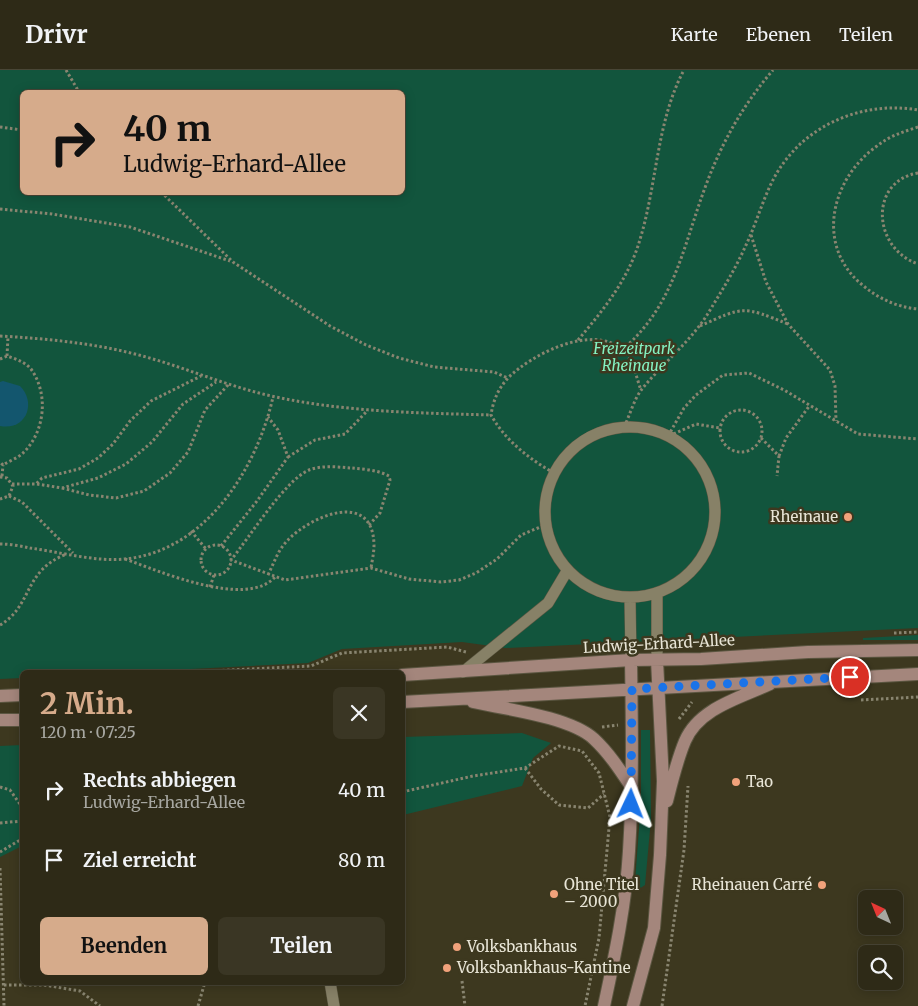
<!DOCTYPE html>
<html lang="de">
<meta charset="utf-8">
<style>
:root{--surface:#2e2a17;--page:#3a3624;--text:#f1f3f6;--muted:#a7a7a1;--line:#494636;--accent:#d6ab8b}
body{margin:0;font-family:Merriweather,serif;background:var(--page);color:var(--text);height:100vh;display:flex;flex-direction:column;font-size:19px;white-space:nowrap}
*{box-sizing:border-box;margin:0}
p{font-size:16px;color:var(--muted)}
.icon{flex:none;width:28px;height:28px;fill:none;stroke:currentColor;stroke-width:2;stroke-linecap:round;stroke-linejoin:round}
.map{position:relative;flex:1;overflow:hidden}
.panel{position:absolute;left:20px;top:600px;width:385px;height:315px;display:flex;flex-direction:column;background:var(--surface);border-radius:8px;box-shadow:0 2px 12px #0003,0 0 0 1px var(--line)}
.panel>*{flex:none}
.guide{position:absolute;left:20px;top:20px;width:385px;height:105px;border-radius:8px;box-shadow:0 2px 12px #0003,0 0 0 1px var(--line);background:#d6ab8b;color:#111;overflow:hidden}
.needle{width:32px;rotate:317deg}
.fabs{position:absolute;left:858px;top:820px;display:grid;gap:10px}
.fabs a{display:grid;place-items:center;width:45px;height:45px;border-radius:8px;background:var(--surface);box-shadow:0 2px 12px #0003,0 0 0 1px var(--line);font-size:25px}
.pin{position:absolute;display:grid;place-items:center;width:42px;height:42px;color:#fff;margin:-21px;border:2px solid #fff;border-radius:50%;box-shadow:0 1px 5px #0007}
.me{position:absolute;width:55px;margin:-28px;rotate:2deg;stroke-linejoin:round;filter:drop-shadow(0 0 4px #0008)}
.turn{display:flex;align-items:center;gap:18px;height:105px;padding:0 20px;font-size:22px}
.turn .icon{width:65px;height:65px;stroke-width:2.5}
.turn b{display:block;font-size:35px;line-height:42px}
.round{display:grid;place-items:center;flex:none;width:52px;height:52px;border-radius:8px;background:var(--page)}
.overview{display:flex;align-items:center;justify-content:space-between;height:85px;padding:0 20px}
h1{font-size:30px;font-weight:700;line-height:38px;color:var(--accent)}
.cta{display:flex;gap:10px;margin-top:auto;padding:10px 20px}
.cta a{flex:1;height:58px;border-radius:8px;background:var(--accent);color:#111;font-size:20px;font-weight:700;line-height:58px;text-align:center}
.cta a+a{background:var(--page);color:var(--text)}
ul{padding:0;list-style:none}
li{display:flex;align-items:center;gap:15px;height:70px;padding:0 20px}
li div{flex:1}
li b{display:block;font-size:19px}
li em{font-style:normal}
header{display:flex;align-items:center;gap:30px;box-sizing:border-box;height:70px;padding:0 25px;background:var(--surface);border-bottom:1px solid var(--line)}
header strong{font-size:24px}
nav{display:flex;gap:28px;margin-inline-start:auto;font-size:18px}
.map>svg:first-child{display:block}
.green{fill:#12553d;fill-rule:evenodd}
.water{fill:#13566e}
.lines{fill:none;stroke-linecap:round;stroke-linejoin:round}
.service-casing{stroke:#5b5641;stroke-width:12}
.secondary-casing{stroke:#5b5641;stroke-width:14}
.path{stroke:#898570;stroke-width:3;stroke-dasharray:2.5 2.5;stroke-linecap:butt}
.service{stroke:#878167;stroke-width:11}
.secondary{stroke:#a4867c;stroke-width:12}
.route{stroke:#1a73e8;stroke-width:9;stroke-dasharray:0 16.2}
.poi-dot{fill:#f1a27b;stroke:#3d381f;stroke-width:2}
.labels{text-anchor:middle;stroke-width:5;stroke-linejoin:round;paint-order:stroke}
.park-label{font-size:15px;font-style:italic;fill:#84f2c2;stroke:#3d381f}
.poi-label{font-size:15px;fill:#e8e5d6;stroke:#3d381f;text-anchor:start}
.street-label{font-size:15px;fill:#e8e5d6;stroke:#3d381f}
</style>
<header>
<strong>Drivr</strong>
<nav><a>Karte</a><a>Ebenen</a><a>Teilen</a></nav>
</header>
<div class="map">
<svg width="918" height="936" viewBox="0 0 918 936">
<rect width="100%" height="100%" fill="#3d381f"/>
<!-- green -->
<path class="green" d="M0,0H918V558L506,578L462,572L342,579L308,593L130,602H22V608L0,609ZM22,22H402V122H22Z
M918,565V570H863V568Z
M641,660H650L651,749L645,815L639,819L635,812L641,732Z
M522,663L551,673L533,688L522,716L403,745V667Z
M22,675V776L0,787V676Z"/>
<!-- water -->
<path class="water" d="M3,311L20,316C37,333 26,361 0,356V312Z"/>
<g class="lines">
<defs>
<path id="service" d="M545 442a85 85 0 1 1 170 0a85 85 0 1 1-170 0Z
M657,523V590
M630,528L631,590
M463,602L548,533L567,501
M330,912L334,936"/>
<path id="secondary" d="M402,605L631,590L701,589L808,582L918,580
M0,626L22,625
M402,632L918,604
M473,632C505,639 570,647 594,669C609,683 620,700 632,718
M0,650H22
M667,731C672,711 677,690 685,671C699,638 740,628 770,614
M604,936C615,885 626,833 629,781C633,718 632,654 631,590
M633,936L654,858L660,785L663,711L657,590"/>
</defs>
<!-- service casing -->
<use href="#service" class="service-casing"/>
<!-- secondary casing -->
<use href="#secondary" class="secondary-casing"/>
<!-- path -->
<path class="path" d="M66,0L79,22
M0,57L22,60
M918,57C903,62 889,66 877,76C832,108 815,173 860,213C877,228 896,237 918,239
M918,103C869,111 872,178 918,194
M161,122L233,192L330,256L366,275L399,288L434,297L494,302L508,308
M0,139L52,144L130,157L230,191
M751,165L766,212L788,254L830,300L835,316L836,351
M700,256C744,236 743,236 788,254
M0,266C52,269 103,274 153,289C194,301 233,318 276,327C346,342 419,343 491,345
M578,270C605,238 630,207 641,166C657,112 657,50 684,0
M622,280C675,235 683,176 706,115C722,72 743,35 773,0
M7,286L8,267
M0,289L7,286C16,289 25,292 31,299C49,324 45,362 23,383C18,388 9,391 3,395L0,392
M720 361a21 21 0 1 1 42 0a21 21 0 1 1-42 0Z
M624,357C630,345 634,329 642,319C663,293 689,273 707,245C721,222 735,200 746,175C756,154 762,132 772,112C799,57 860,30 918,40
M668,366L684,338L696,325L723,305L749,303L784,320L858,364L918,369
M669,366L696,354L720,358
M761,368L779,386L777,406
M779,386L786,368L810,335
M288,387L315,370L345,364L368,340
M554,403C529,389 505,370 491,345C493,331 498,319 508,308C532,284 591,254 622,279C633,288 636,307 641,320
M2,406L3,395
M0,407L7,408L13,416L9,426L0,429
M12,414H36L42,408L79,399L98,388L113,374L130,351L151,331L201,306
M37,414L62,418L98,408L126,394L152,372L183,334L216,312
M62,418L89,425L116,428L144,421L170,403L188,382L205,340L228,315
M9,426L22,432L73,483
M369,455L380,443L390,410L389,406C378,400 363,399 351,398C338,397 322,395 309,400C285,410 249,468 231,490L285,510L371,498L409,509L441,512L459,510L476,503L497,489L521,465L545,455
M191,461L206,479
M0,474C10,474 21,476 30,478C60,482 95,492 125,489C206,481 257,398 273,327
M201 490a15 15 0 1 1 30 0a15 15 0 1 1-30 0Z
M221,476L257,431L288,387L278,360L268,347
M125,489C159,501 246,539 275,507
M268,505C274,493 278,480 287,471C310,446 373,419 374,475C374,483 372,491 371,498
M210,517L214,505
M0,555C33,536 23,500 67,484
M894,563L918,562
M679,572L730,570
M192,602L311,596L342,583L447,577L466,582
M861,630L918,627
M679,649L692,632
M602,657L618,655
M525,698L541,719L559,735L588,738L604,724
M0,717L10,720L22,737
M402,722L473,706L525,698L559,676L582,681L599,703L610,747L599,868L585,936
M0,753L22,751
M0,782L20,770L22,763
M0,798L4,936
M462,911L465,936
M4,915H44L80,921L100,936
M198,936L205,912
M662,936L684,780L688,716"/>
<!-- service -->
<use href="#service" class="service"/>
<!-- secondary -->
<use href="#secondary" class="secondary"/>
</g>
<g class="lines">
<!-- route -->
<path class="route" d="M631,734L632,619L850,607"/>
</g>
<!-- markers -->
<g class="poi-dot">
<circle cx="848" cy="447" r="5"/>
<circle cx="736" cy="712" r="5"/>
<circle cx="822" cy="815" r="5"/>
<circle cx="554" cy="824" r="5"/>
<circle cx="457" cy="877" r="5"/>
<circle cx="447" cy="898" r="5"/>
</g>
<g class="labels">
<!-- park labels -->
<g class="park-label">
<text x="634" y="284">Freizeitpark<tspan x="634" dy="17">Rheinaue</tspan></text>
</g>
<!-- poi labels -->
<g class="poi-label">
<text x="838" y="452" text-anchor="end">Rheinaue</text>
<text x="746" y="717">Tao</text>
<text x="564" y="820">Ohne Titel<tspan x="564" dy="17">– 2000</tspan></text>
<text x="812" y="820" text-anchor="end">Rheinauen Carré</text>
<text x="467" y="882">Volksbankhaus</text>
<text x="457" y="903">Volksbankhaus-Kantine</text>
</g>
<!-- street labels -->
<g class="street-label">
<text transform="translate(659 574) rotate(-3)" y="5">Ludwig-Erhard-Allee</text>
</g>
</g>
</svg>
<div class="fabs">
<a><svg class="needle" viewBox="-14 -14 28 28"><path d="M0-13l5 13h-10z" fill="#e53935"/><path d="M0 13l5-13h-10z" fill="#a7a7a1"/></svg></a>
<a><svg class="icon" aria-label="search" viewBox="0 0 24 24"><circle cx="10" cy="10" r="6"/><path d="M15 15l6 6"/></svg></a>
</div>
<div class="pin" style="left:850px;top:607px;background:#d93025"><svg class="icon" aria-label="arrive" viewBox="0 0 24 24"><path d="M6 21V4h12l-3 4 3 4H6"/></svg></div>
<svg class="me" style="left:631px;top:734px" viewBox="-20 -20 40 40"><path d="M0-17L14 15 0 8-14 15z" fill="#1a73e8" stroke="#fff" stroke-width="4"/></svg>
<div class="guide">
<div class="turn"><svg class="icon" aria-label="right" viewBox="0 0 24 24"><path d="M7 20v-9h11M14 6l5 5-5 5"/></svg><div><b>40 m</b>Ludwig-Erhard-Allee</div></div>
</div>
<section class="panel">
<div class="overview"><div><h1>2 Min.</h1><p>120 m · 07:25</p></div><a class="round"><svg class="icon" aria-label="close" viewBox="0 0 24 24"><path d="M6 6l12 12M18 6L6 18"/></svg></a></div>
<ul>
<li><svg class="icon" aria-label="right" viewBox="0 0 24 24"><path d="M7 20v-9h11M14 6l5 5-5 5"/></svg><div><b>Rechts abbiegen</b><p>Ludwig-Erhard-Allee</p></div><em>40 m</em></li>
<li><svg class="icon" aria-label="arrive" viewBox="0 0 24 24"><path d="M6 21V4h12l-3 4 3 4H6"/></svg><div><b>Ziel erreicht</b></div><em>80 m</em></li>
</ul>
<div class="cta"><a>Beenden</a><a>Teilen</a></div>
</section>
</div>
